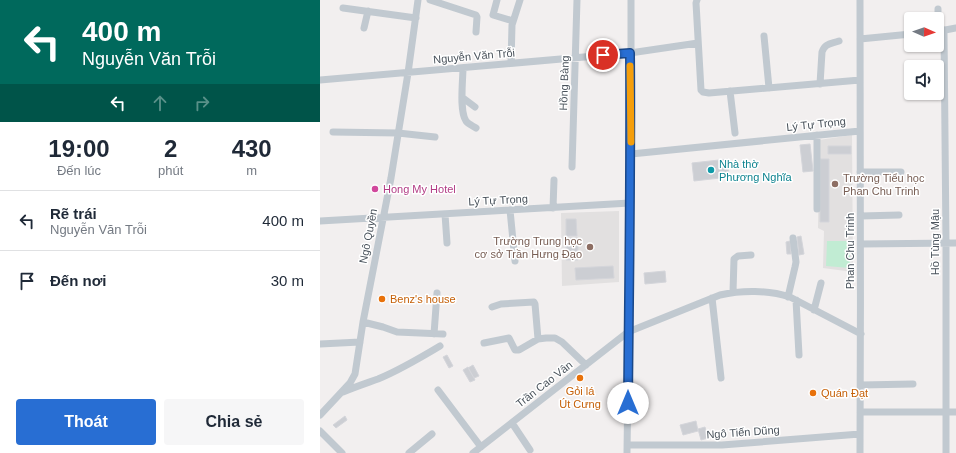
<!DOCTYPE html>
<html lang="vi">
<meta charset="utf-8">
<style>
:root{--surface:#fff;--page:#f6f6f7;--text:#1f2937;--muted:#747a83;--line:#e0e1e3;--accent:#286ed3}
body{margin:0;font-family:Helvetica,sans-serif;background:var(--page);color:var(--text);height:100vh;display:flex;flex-direction:column;font-size:15px;white-space:nowrap}
*{box-sizing:border-box;margin:0}
p{font-size:13px;color:var(--muted)}
.icon{flex:none;width:22px;height:22px;fill:none;stroke:currentColor;stroke-width:2;stroke-linecap:round;stroke-linejoin:round}
.map{position:relative;flex:1;overflow:hidden}
.details{display:flex;flex-direction:column;background:var(--surface);width:320px}
.details>*{flex:none}
.guide{background:#00695c;color:#fff;overflow:hidden}
.needle{width:26px;rotate:92deg}
.controls{position:absolute;left:584px;top:12px;display:grid;gap:8px}
.controls a{display:grid;place-items:center;width:40px;height:40px;border-radius:4px;background:var(--surface);box-shadow:0 1px 3px #0004;font-size:20px}
.pin{position:absolute;display:grid;place-items:center;width:34px;height:34px;color:#fff;margin:-17px;border:2px solid #fff;border-radius:50%;box-shadow:0 1px 4px #0007}
.me{position:absolute;width:44px;margin:-22px;rotate:0deg;stroke-linejoin:round;filter:drop-shadow(0 0 3px #0008)}
.turn{display:flex;align-items:center;gap:14px;height:84px;padding:0 16px;font-size:18px}
.turn .icon{width:52px;height:52px;stroke-width:2.5}
.turn b{display:block;font-size:28px;line-height:34px}
.lanes{display:flex;align-items:center;height:38px;padding:0 16px;background:#0003;justify-content:center;gap:20px;direction:ltr}
.lanes .off{opacity:.35}
.eta{display:flex;justify-content:space-evenly;align-items:center;height:68px;text-align:center}
.eta b{font-size:24px;font-weight:700;line-height:28px}
.primary-button{display:flex;gap:8px;margin-top:auto;padding:8px 16px}
.primary-button a{flex:1;height:46px;border-radius:4px;background:var(--accent);color:#fff;font-size:16px;font-weight:700;line-height:46px;text-align:center}
.primary-button a+a{background:var(--page);color:var(--text)}
ul{padding:0;list-style:none}
li{display:flex;align-items:center;gap:12px;height:60px;padding:0 16px;border-top:1px solid var(--line)}
li div{flex:1}
li b{display:block;font-size:15px}
li em{font-style:normal}
main{display:flex;flex:1;min-height:0}
.map>svg:first-child{display:block}
.education{fill:#e2e0e0}
.green{fill:#c1ecd3}
.building{fill:#ccced3;stroke:#d4d5da}
.lines{fill:none;stroke-linecap:round;stroke-linejoin:round}
.minor{stroke:#c1c9d0;stroke-width:7}
.route-casing{stroke:#1a4889;stroke-width:10}
.route{stroke:#286ed3;stroke-width:7}
.slow{stroke:#f59e0b;stroke-width:7}
.culture-dot{fill:#0f9aa8;stroke:#fff;stroke-width:1.5}
.education-dot{fill:#8d6e63;stroke:#fff;stroke-width:1.5}
.hotel-dot{fill:#d1479c;stroke:#fff;stroke-width:1.5}
.food-dot{fill:#e8710a;stroke:#fff;stroke-width:1.5}
.labels{text-anchor:middle;stroke-width:3;stroke-linejoin:round;paint-order:stroke}
.street-label{font-size:11px;fill:#49525b;stroke:#fff}
.culture-label{font-size:11px;fill:#0d838f;stroke:#fff;text-anchor:start}
.education-label{font-size:11px;fill:#785e54;stroke:#fff;text-anchor:start}
.hotel-label{font-size:11px;fill:#b23c85;stroke:#fff;text-anchor:start}
.food-label{font-size:11px;fill:#c56008;stroke:#fff;text-anchor:start}
</style>
<main>
<section class="details">
<div class="guide">
<div class="turn"><svg class="icon" aria-label="left" viewBox="0 0 24 24"><path d="M17 20v-9H6M10 6l-5 5 5 5"/></svg><div><b>400 m</b>Nguyễn Văn Trỗi</div></div>
<div class="lanes"><svg class="icon" aria-label="left" viewBox="0 0 24 24"><path d="M17 20v-9H6M10 6l-5 5 5 5"/></svg><svg class="icon off" aria-label="ahead" viewBox="0 0 24 24"><path d="M12 20V5M6 11l6-6 6 6"/></svg><svg class="icon off" aria-label="right" viewBox="0 0 24 24"><path d="M7 20v-9h11M14 6l5 5-5 5"/></svg></div>
</div>
<div class="eta">
<div><b>19:00</b><p>Đến lúc</p></div>
<div><b>2</b><p>phút</p></div>
<div><b>430</b><p>m</p></div>
</div>
<ul>
<li><svg class="icon" aria-label="left" viewBox="0 0 24 24"><path d="M17 20v-9H6M10 6l-5 5 5 5"/></svg><div><b>Rẽ trái</b><p>Nguyễn Văn Trỗi</p></div><em>400 m</em></li>
<li><svg class="icon" aria-label="arrive" viewBox="0 0 24 24"><path d="M6 21V4h12l-3 4 3 4H6"/></svg><div><b>Đến nơi</b></div><em>30 m</em></li>
</ul>
<div class="primary-button"><a>Thoát</a><a>Chia sẻ</a></div>
</section>
<div class="map">
<svg width="636" height="453" viewBox="0 0 636 453">
<rect width="100%" height="100%" fill="#f2efef"/>
<!-- education -->
<path class="education" d="M532,135L533,272L503,268L504,231L498,228L499,140Z
M299,211V282L242,286L241,213Z"/>
<!-- green -->
<path class="green" d="M507,241H530V268L506,266Z"/>
<!-- building -->
<path class="building" d="M490,144L493,171L483,172L480,145Z
M508,146H531V154H508Z
M408,159L409,177L374,181L372,163Z
M500,159H509V222H500Z
M246,219H256L257,236H246Z
M481,236L484,254L479,255L477,237Z
M246,238H258V260H246Z
M470,241L471,254H467L466,242Z
M293,266L294,278L256,280L255,268Z
M345,271L346,282L325,284L324,273Z
M127,355L133,366L129,368L123,357Z
M153,365L159,376L154,378L148,368Z
M148,367L155,380L150,382L143,370Z
M25,416L27,420L16,428L13,425Z
M376,421L378,431L363,435L360,425Z
M385,427L388,438L381,440L378,429Z"/>
<g class="lines">
<!-- minor -->
<path class="minor" d="M110,0L156,15L157,17L156,32
M177,0L173,15L193,21
M377,0L376,3L381,90L383,92L389,93L540,80
M23,8L96,18
M618,9V31
M44,28L48,11
M624,30L626,243V453
M620,31L636,28
M444,36L449,88
M540,39L591,34
M191,63L192,25L200,0
M143,68C143,80 139,111 146,121C148,124 153,126 156,128
M0,80L310,53L378,43
M500,84L502,52C505,43 511,44 519,41
M410,91L415,133
M143,98L155,107
M13,132L78,133L115,137
M311,154L540,131
M252,167L257,0
M540,172H581
M233,208L234,180
M497,209V135
M190,210L195,261
M125,214L127,243
M541,216L579,215
M0,221L310,203
M541,244L636,243
M413,292L414,259L418,256L431,255
M468,297L475,267L476,262L473,238
M392,298L401,378
M476,300L479,355
M172,307L181,304L214,302L215,304L218,339
M494,310L501,283
M43,322L63,327L77,332L123,334
M114,334L117,293
M164,343L189,338L195,350H199L218,339L226,338H235L242,342L266,365
M0,344L40,342
M541,385L593,384
M118,390L161,447
M23,392C35,387 47,383 58,379C80,370 100,358 120,346
M540,412H636
M0,415L30,383L35,374L43,322L71,178L88,73L98,0
M192,423L210,450
M0,431L22,453
M307,445H402L540,434
M89,453L112,434
M153,453L308,332L400,295C422,290 448,290 470,297L541,334
M307,453L311,154V0
M540,453C541,302 540,151 540,0"/>
</g>
<g class="lines">
<defs>
<path id="route" d="M283,55L310,53C311,169 309,286 308,403"/>
</defs>
<!-- route casing -->
<use href="#route" class="route-casing"/>
<!-- route -->
<use href="#route" class="route"/>
<!-- slow -->
<path class="slow" d="M310,66L311,142"/>
</g>
<!-- markers -->
<circle class="culture-dot" cx="391" cy="170" r="4"/>
<g class="education-dot">
<circle cx="515" cy="184" r="4"/>
<circle cx="270" cy="247" r="4"/>
</g>
<circle class="hotel-dot" cx="55" cy="189" r="4"/>
<g class="food-dot">
<circle cx="62" cy="299" r="4"/>
<circle cx="260" cy="378" r="4"/>
<circle cx="493" cy="393" r="4"/>
</g>
<g class="labels">
<!-- street labels -->
<g class="street-label">
<text transform="translate(154 56) rotate(-5)" y="4">Nguyễn Văn Trỗi</text>
<text transform="translate(244 83) rotate(-88)" y="4">Hồng Bàng</text>
<text transform="translate(496 124) rotate(-6)" y="4">Lý Tự Trọng</text>
<text transform="translate(178 200) rotate(-3)" y="4">Lý Tự Trọng</text>
<text transform="translate(48 236) rotate(-79)" y="4">Ngô Quyền</text>
<text transform="translate(615 242) rotate(-90)" y="4">Hồ Tùng Mậu</text>
<text transform="translate(530 251) rotate(-90)" y="4">Phan Chu Trinh</text>
<text transform="translate(224 384) rotate(-38)" y="4">Trần Cao Vân</text>
<text transform="translate(423 432) rotate(-4)" y="4">Ngô Tiến Dũng</text>
</g>
<!-- culture labels -->
<g class="culture-label">
<text x="399" y="168">Nhà thờ<tspan x="399" dy="13">Phương Nghĩa</tspan></text>
</g>
<!-- education labels -->
<g class="education-label">
<text x="523" y="182">Trường Tiểu học<tspan x="523" dy="13">Phan Chu Trinh</tspan></text>
<text x="262" y="245" text-anchor="end">Trường Trung học<tspan x="262" dy="13">cơ sở Trần Hưng Đạo</tspan></text>
</g>
<!-- hotel labels -->
<g class="hotel-label">
<text x="63" y="193">Hong My Hotel</text>
</g>
<!-- food labels -->
<g class="food-label">
<text x="70" y="303">Benz's house</text>
<text x="260" y="395" text-anchor="middle">Gỏi lá<tspan x="260" dy="13">Út Cưng</tspan></text>
<text x="501" y="397">Quán Đạt</text>
</g>
</g>
</svg>
<div class="controls">
<a><svg class="needle" viewBox="-14 -14 28 28"><path d="M0-13l5 13h-10z" fill="#e53935"/><path d="M0 13l5-13h-10z" fill="#747a83"/></svg></a>
<a><svg class="icon" aria-label="sound" viewBox="0 0 24 24"><path d="M4 9h4l5-4v14l-5-4H4zM17 9q2 3 0 6"/></svg></a>
</div>
<div class="pin" style="left:283px;top:55px;background:#d93025"><svg class="icon" aria-label="arrive" viewBox="0 0 24 24"><path d="M6 21V4h12l-3 4 3 4H6"/></svg></div>
<svg class="me" style="left:308px;top:403px" viewBox="-20 -20 40 40"><circle r="19" fill="#fff"/><path d="M0-13L10 11 0 6-10 11z" fill="#286ed3"/></svg>
</div>
</main>
